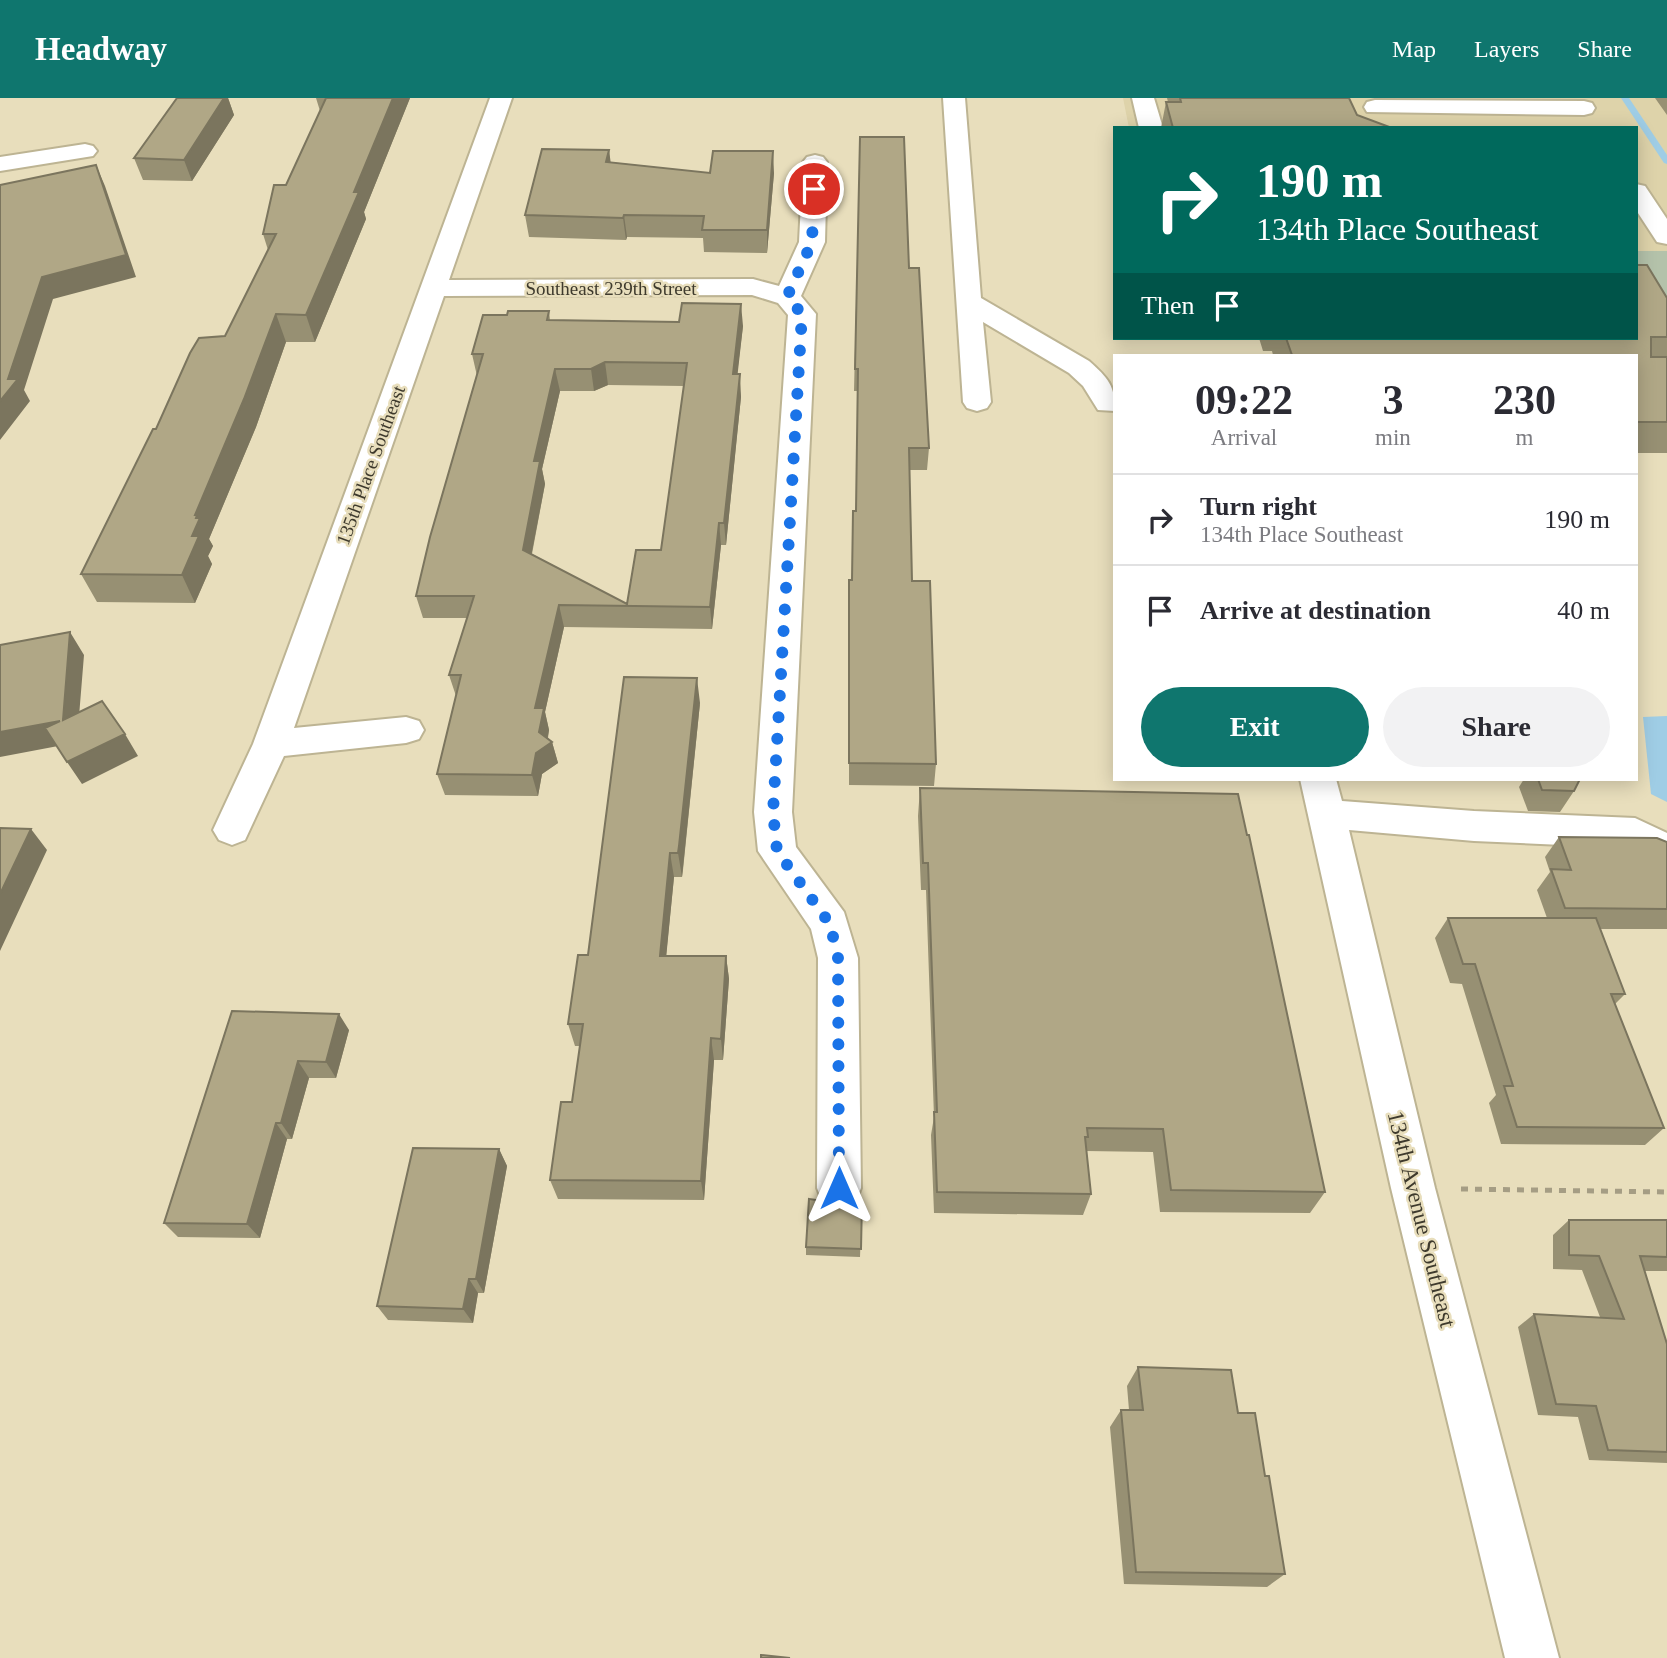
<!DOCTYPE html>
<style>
:root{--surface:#fff;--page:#f2f2f3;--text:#2b2b33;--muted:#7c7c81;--line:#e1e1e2;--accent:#0f766e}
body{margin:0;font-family:Georgia,serif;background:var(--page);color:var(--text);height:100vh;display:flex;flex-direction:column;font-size:26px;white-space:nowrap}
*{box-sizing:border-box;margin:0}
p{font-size:23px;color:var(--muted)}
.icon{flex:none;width:38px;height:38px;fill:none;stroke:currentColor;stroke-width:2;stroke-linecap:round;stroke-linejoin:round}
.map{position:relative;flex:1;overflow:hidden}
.side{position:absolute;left:1113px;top:256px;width:525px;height:427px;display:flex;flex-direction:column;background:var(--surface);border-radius:0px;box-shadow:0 4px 18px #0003}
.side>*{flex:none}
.hud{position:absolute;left:1113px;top:28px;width:525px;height:214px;border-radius:0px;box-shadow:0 4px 18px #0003;background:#00695c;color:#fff;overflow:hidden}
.pin{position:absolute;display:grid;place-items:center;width:60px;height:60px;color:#fff;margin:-30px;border:4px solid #fff;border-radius:50%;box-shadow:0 2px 7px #0007}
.me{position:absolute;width:77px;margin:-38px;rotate:0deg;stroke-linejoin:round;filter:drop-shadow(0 0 5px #0008)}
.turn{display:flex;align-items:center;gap:24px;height:147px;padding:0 28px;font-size:32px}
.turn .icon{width:91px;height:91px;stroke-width:2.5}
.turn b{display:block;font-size:49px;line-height:60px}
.then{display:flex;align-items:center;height:66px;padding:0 28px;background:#0003;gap:14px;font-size:26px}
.eta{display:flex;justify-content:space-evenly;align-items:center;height:119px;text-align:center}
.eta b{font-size:42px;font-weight:700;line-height:49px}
.button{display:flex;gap:14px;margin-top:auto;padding:14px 28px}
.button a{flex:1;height:80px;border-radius:42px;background:var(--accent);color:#fff;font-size:28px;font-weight:700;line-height:80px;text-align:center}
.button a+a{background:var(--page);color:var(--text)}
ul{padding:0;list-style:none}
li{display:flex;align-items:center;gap:21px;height:91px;padding:0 28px;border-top:2px solid var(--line)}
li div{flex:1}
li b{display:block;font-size:26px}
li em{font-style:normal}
header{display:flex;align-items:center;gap:42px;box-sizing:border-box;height:98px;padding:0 35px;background:var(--accent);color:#fff}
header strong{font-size:33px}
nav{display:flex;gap:38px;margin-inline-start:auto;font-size:24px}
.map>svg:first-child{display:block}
.built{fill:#ded3aa}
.green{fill:#b4c2aa}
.water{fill:#9fcde5}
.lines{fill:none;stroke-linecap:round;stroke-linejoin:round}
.stream{fill:#9fcde5;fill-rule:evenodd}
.minor-casing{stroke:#bdb493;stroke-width:4}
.path{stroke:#a59d84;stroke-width:5;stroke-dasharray:7 7;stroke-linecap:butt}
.minor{fill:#fff;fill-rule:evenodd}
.wall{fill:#979073;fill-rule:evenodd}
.shaded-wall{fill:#7b755e}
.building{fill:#b0a786;stroke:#7b755e;stroke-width:2;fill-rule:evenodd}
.route{stroke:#1a73e8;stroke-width:12;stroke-dasharray:0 21.6}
.labels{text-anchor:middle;stroke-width:5;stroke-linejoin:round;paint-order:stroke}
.far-street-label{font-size:19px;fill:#3e3a2d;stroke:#e8debc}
.street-label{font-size:23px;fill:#3e3a2d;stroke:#e8debc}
</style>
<header>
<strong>Headway</strong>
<nav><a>Map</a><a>Layers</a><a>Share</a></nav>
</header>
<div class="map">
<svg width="1667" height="1560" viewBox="0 0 1667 1560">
<rect width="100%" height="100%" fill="#e8debc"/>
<!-- built -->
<path class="built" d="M1123,0H1667V153H1636V30H1129Z"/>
<!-- green -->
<path class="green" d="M1636,153H1667V241L1636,186Z"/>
<!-- water -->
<path class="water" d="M1667,618V704L1651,696L1643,619Z"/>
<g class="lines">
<!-- stream -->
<path class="stream" d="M1621,0H1629L1667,57V66L1664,65Z"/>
<defs>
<path id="minor" d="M490,0H512L449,182L753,181L779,188L799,144L803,64L807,59L815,57L823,59L827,64L825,144L801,198L816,216L792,714L796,749L844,814L858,860L861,1090L855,1105L839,1111L823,1105L817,1090L818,860L811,831L758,753L754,714L788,217L778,205L752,197L444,198L294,630L406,619L419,623L424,632L419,641L406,645L284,658L245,742L232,747L219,742L213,732L253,646Z
M943,0H965L981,200L1089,263C1108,280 1115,287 1115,313L1098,312L1083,288L1069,275L983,224L991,304L987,310L977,313L967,310L963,304Z
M1132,0H1154L1163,30H1139Z
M1375,2L1584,3L1592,5L1595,10L1592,15L1584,17L1367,14L1364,9L1367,4Z
M85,46L93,48L97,53L93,58L0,73V59Z
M1636,86L1645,88L1667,121V146L1657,144L1636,112Z
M1300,681H1336L1342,703L1474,713L1635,720L1667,735V769L1654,765L1628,750L1474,743L1349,732L1435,1090L1559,1560H1505L1391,1090Z"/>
</defs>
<!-- minor casing -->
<use href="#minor" class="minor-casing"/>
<!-- path -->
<path class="path" d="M1461,1091L1667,1094"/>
<!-- minor -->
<use href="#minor" class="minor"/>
</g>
<!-- wall -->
<path class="wall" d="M177,0H228L234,17L192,83L143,82L134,60Z
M316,0H410L364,114L366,121L315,244H286L256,329L209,441L213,448L208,458L212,466L195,505L97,504L81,476L156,331L225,238L268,152L263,136L320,13Z
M1167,0H1349L1357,17L1392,30H1161L1166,4H1168Z
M1655,0H1667V17Z
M860,39L909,170L929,350L927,372H909L912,483L936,666L934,688L849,687V482H852L856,413L858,293H854Z
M609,52L610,64L710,75H774L767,155L704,154L703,140L627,139L626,142L529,139L525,117Z
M1667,200V355H1636V257H1273L1272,253H1263L1259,240H1636Z
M549,213L550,222L743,228L737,276L741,299L737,337L726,447H721L712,531L564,529L545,614L549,632L548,640L552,644L558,665L542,676L538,698L445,697L437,676L456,598L449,577L467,520H423L416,498L477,278L472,256L507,217ZM608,287L684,288L661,452L627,506L532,456L545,386L542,371L560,293H594Z
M700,605L683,772L682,779H674L666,858H726L729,881L723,962H714L704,1102L558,1101L550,1082L572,1004L580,948H575L568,926L588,857Z
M1524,681H1580L1574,693L1560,714L1528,713L1519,689Z
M920,690L1325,1094L1310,1115L1160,1114L1153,1054L1086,1053L1091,1096L1083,1117L934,1115L931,1037L934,1019L926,792H921L918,718Z
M1559,739L1667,744V831H1600L1625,896L1615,906L1664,1030L1645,1047L1501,1046L1489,1005L1496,997L1462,886L1450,885L1435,840L1448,820H1547L1537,792L1550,774L1545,759Z
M232,913L349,932L336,980H309L292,1041H287L260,1140L178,1139L164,1125Z
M499,1051L507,1068L484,1195H478L473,1225L388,1222L377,1208Z
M862,1103L860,1159L806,1157V1149L838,1105Z
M1569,1122H1667V1173H1644L1667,1246V1365L1589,1362L1578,1319L1538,1317L1518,1229L1534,1216L1600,1219L1582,1172L1553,1171V1137Z
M1138,1269L1238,1315L1265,1378L1285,1476L1267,1489L1124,1486L1110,1329L1121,1312H1129L1127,1288Z"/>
<!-- shaded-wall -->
<path class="shaded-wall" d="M224,0H228L234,17L192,83L184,62Z
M393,0H410L364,114L366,121L315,244L306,217L354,94Z
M609,52L612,74L606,64Z
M773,53L774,75L767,155V132Z
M96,67L105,88L136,179L53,201L24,292L30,303L0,342V303L42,179Z
M624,117L627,139L626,142L623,120Z
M741,206L743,228L735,299L733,276Z
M276,216L286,244L256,329L209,441L213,448L208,458L212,466L195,505L182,477L192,438L195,417Z
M605,264L608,287L594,293L591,271Z
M555,271L560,293L542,371L545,386L528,474L523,452L534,363Z
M740,276L741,299L726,447L724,425Z
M719,425L721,447L712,531L710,509Z
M559,507L564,529L545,614L549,632L546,648L552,644L558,665L542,676L538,698L532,677L539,634L535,610Z
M70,534L84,557L77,643L63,622Z
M697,580L700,605L682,779L678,755Z
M60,623L74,645L0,659V634Z
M125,636L138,658L82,686L67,664Z
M31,731L47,752L0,853V796Z
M670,755L674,779L664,881L660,858Z
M726,858L729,881L723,962L721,941Z
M339,916L349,932L336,980L326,964Z
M711,940L714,962L704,1102L701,1083Z
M298,963L309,980L292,1041L281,1025Z
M276,1025L287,1041L260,1140L247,1126Z
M499,1051L507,1068L484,1195L476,1181Z
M469,1181L478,1195L473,1225L463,1211Z"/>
<!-- building -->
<path class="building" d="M177,0H224L184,62L134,60Z
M326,0H393L354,94H359L306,217L276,216L244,301L195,417H197L196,420H200L192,438H199L182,477L81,476L153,331H156L190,255L199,240L225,238L276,136H263L274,87H286Z
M1180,0H1349L1357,17L1392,30H1173L1166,4H1181Z
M860,39H904L909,170H919L929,350H909L912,483H930L936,666L849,665V482H852L853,413H856L858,271H855Z
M542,51L609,52L606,64L710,75L713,53H773L767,132H702L704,118L624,117L623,120L525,117Z
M96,67L126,157L42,179L8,281H18L0,303V87Z
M1636,167H1647L1667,200V239H1651V259H1667V324H1636V257H1292L1286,240H1636Z
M682,205L741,206L733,276H740L736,314L724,425H719L710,509L559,507L535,610H544L539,634L552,644L536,655L532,677L437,676L461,577H449L474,498H416L430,439L483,256H472L483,217H507L508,213H549L547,222L679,224ZM605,264L687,265L661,452H636L627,506L523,452L540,363H534L555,271H591Z
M70,534L63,622L102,603L125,636L67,664L45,630L60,623L0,634V547Z
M624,579L697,580L679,748L678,755H670L660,858H726L721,941L711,940L701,1083L550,1082L561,1004H572L583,926H568L578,857H588Z
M1538,681H1580L1574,693L1542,692Z
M920,690L1238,696L1247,737H1249L1325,1094L1171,1092L1163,1031L1087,1030L1088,1039H1085L1091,1096L937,1094L934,1014H937L928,765H923Z
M0,730L31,731L0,796Z
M1559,739L1657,740L1667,744V811L1565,810L1551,771L1571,772Z
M1448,820H1596L1625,896H1611L1664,1030L1517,1029L1504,988H1513L1475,866H1463Z
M232,913L339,916L326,964L298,963L281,1025H276L247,1126L164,1125Z
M413,1050L499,1051L476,1181H469L463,1211L377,1208Z
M809,1101L838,1105L862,1103L861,1151L806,1149Z
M1569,1122H1667V1159L1640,1158L1667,1246V1354L1608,1352L1596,1308L1556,1306L1534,1216L1624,1221L1599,1158L1569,1157Z
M1138,1269L1231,1272L1238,1315H1255L1265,1378H1269L1285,1476L1136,1474L1121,1312H1143Z
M761,1557L790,1560H761Z"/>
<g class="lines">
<!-- route -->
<path class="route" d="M814,91L812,144L787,199L802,216L773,714L777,753L830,826L838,860L839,1090"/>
</g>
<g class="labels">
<!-- far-street labels -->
<g class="far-street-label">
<text x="611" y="197">Southeast 239th Street</text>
<text transform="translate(370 367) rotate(-70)" y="7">135th Place Southeast</text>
</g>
<!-- street labels -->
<g class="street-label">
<text transform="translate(1422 1121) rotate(76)" y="8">134th Avenue Southeast</text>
</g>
</g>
</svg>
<div class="pin" style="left:814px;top:91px;background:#d93025"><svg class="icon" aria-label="arrive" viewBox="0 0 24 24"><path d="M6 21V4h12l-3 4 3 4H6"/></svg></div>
<svg class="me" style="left:839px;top:1090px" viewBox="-20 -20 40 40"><path d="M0-17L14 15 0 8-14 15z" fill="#1a73e8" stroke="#fff" stroke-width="4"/></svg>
<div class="hud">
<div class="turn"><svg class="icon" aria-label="right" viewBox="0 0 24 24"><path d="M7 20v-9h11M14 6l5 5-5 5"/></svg><div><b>190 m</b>134th Place Southeast</div></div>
<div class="then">Then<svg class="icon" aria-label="arrive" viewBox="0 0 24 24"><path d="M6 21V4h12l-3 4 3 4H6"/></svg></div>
</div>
<section class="side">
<div class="eta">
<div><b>09:22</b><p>Arrival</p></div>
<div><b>3</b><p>min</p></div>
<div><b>230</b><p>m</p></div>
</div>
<ul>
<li><svg class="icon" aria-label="right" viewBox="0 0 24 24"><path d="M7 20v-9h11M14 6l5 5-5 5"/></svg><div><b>Turn right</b><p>134th Place Southeast</p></div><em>190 m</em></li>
<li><svg class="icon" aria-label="arrive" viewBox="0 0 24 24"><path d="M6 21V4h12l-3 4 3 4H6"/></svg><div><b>Arrive at destination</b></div><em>40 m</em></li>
</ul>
<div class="button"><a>Exit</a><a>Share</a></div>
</section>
</div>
